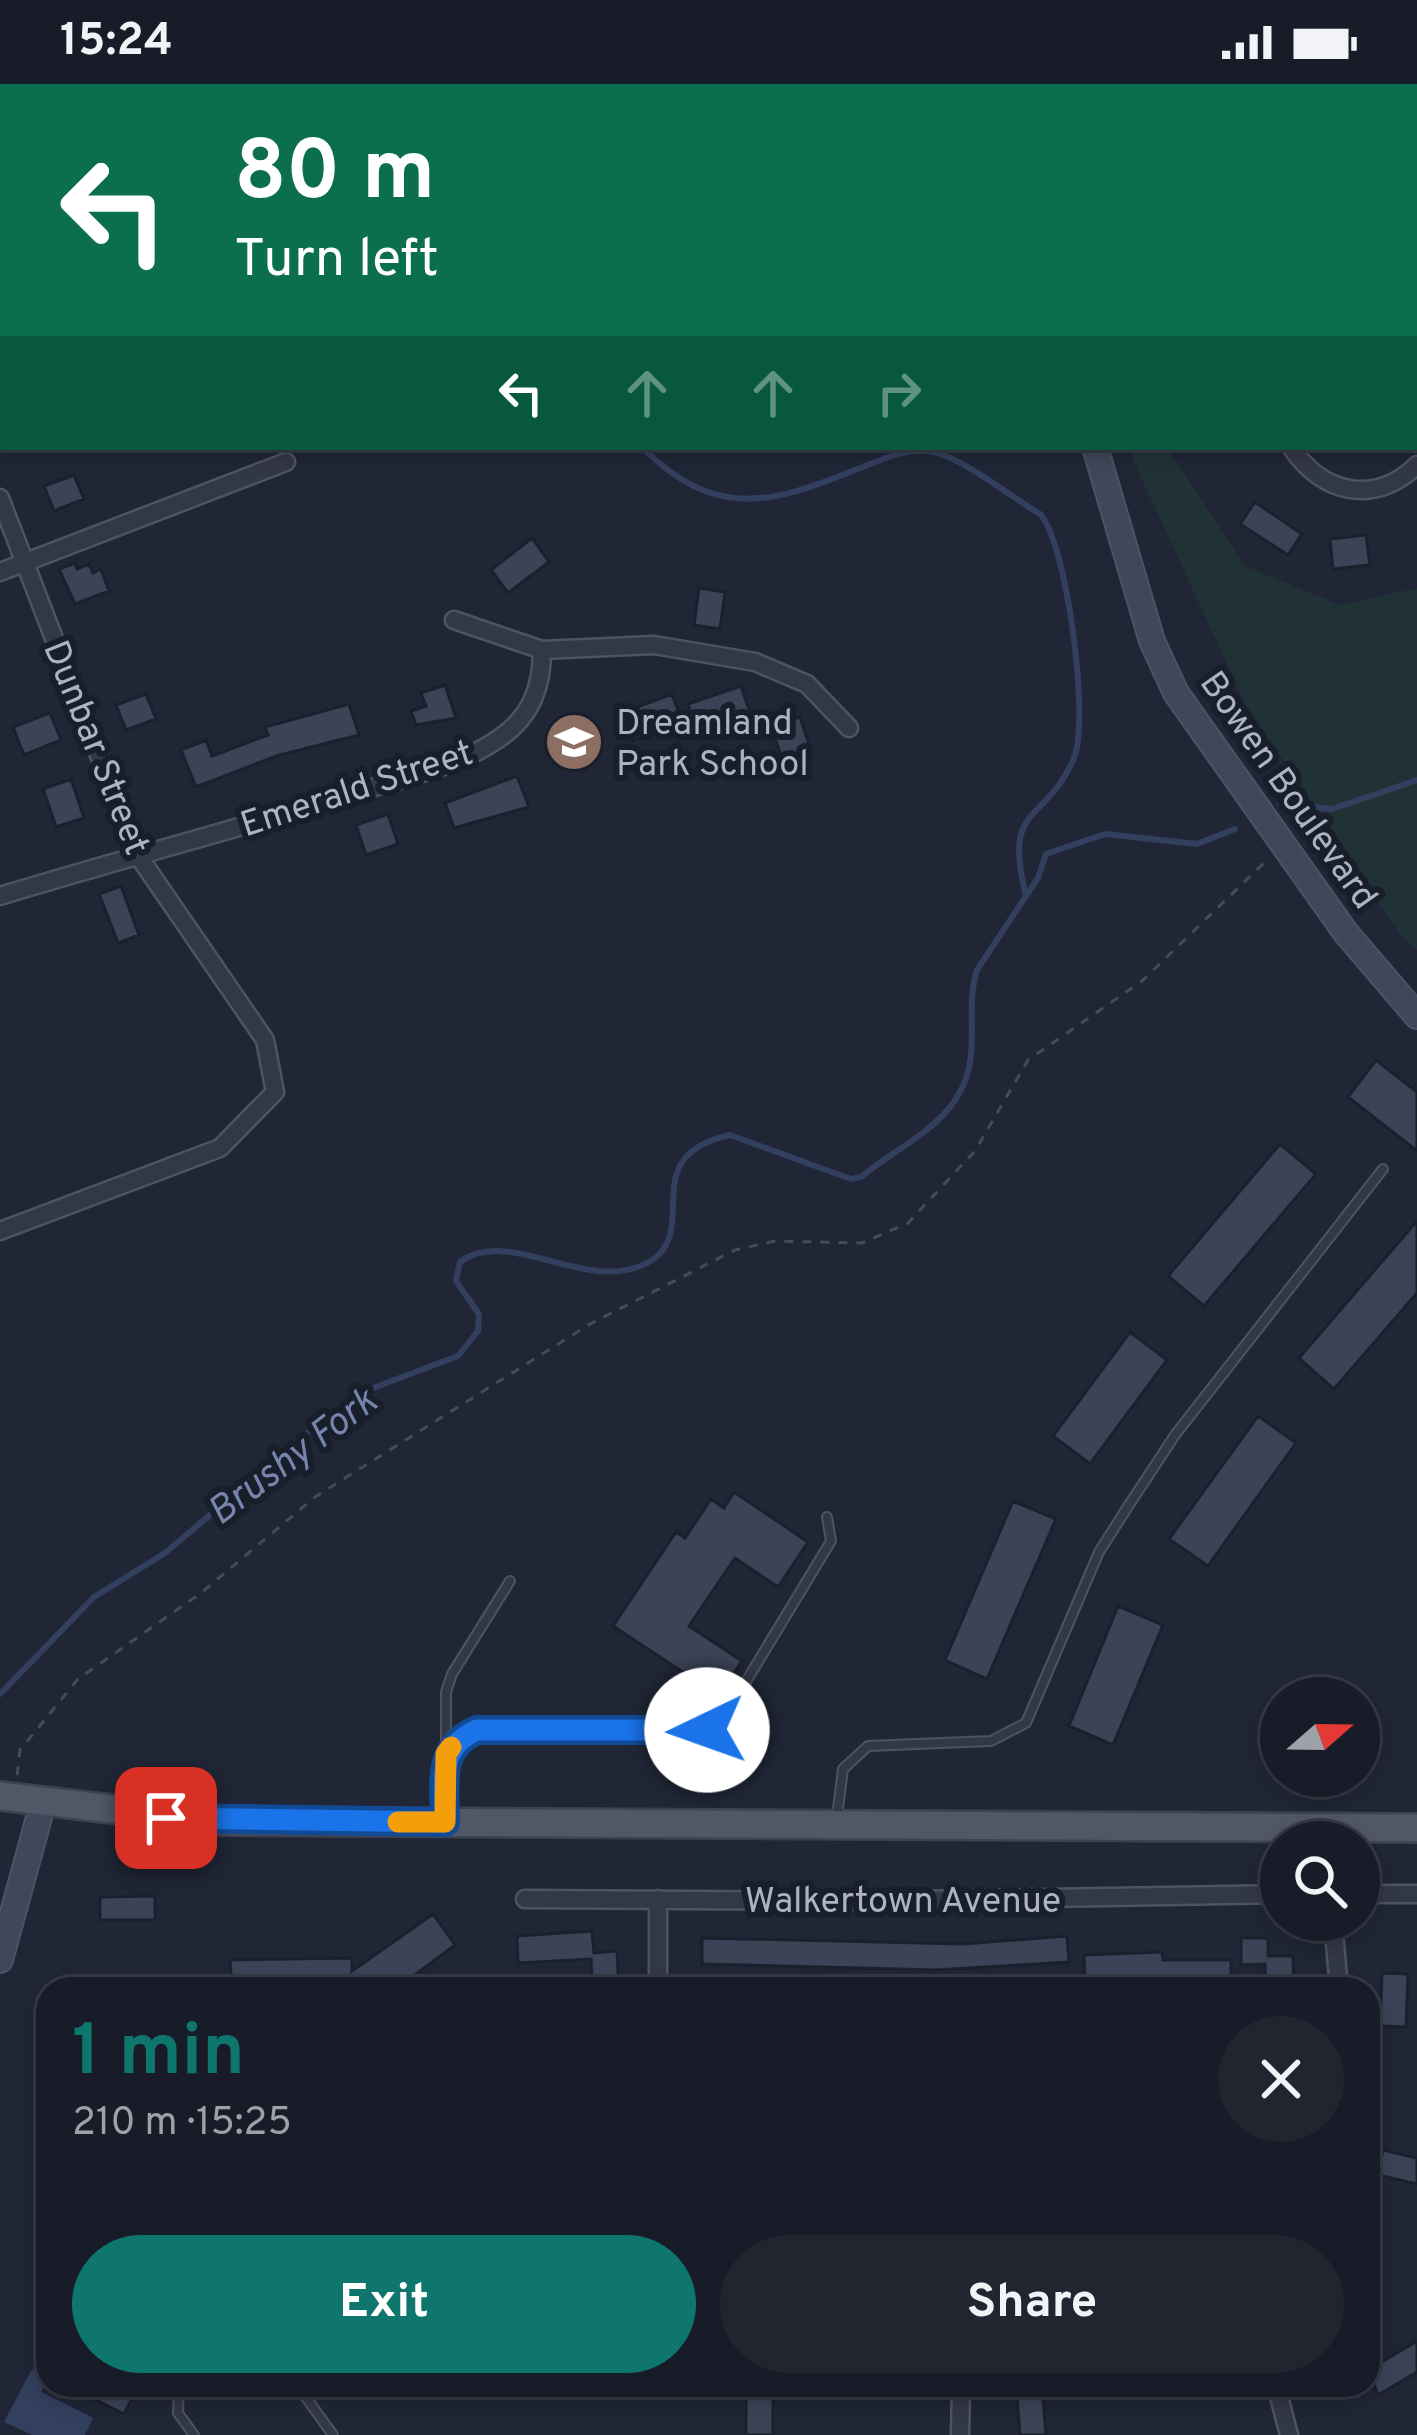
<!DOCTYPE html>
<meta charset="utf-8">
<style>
:root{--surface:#181c28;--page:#212530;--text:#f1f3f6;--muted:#9fa1a8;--line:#363a45;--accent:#0f766e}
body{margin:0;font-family:Overpass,sans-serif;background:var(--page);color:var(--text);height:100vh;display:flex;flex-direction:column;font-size:45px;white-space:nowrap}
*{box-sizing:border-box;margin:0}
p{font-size:39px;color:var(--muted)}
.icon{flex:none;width:66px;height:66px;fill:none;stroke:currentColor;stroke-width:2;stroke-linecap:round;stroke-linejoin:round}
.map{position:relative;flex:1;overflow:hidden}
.panel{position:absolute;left:36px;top:1893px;width:1344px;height:420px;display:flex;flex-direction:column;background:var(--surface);border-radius:36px;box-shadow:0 6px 18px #0003,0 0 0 3px var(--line)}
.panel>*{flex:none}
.hud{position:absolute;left:0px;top:0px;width:1419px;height:366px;box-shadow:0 6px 18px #0003,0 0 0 3px var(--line);background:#0b6e4f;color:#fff;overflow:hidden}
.needle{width:78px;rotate:70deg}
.buttons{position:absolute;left:1260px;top:1593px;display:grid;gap:24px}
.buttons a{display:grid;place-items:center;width:120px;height:120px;border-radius:50%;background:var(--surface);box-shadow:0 6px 18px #0003,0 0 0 3px var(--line);font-size:60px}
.pin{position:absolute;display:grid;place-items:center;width:102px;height:102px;color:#fff;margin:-51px;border-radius:24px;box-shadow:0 6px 18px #0006}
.me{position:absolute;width:132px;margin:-66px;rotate:267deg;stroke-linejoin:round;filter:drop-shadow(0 0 9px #0008)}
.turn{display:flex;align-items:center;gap:42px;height:252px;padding:0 36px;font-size:54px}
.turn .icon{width:156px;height:156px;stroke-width:2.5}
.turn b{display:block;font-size:84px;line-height:102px}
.lanes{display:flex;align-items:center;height:114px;padding:0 36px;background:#0003;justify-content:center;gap:60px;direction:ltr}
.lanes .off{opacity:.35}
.round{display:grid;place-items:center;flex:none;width:126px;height:126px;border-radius:63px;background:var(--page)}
.headline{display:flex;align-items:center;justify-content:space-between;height:204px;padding:0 36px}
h1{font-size:72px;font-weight:700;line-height:90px;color:var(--accent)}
.primary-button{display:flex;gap:24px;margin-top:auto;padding:24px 36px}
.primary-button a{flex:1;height:138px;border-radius:72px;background:var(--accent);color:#fff;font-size:48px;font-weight:700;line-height:138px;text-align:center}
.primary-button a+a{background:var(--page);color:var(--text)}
.status{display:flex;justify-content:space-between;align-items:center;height:84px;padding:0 60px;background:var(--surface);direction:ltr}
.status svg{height:33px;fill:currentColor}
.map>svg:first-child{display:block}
.green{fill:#213237}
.water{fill:#333f5e}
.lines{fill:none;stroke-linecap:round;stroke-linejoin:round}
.stream{stroke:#333f5e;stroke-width:6}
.building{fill:#3c4357;stroke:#1b202d;stroke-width:3}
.lane-casing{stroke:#4d5362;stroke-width:12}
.street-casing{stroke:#4d5362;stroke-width:21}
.secondary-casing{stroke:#4d5362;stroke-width:28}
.primary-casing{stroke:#3c4250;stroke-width:32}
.path{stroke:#3f4f55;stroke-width:3;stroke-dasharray:9 9;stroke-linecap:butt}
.lane{stroke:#333847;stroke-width:8}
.street{stroke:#333847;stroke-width:16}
.secondary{stroke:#41475a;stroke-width:24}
.primary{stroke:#515767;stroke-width:27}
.route-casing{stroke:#114b97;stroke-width:30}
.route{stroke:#1a73e8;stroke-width:21}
.slow{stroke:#f59e0b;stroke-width:21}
.labels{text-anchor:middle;stroke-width:12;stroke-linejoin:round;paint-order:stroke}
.poi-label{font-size:36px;fill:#adb3c4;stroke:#191e2b;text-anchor:start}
.street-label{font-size:36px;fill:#adb3c4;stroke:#191e2b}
.water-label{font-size:39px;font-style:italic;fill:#7585ac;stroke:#191e2b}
</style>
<div class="status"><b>15:24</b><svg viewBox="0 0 49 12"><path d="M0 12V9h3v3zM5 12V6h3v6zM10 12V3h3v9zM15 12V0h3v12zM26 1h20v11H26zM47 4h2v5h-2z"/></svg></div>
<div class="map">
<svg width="1417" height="2351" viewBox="0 0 1417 2351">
<rect width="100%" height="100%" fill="#202636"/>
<!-- green -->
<path class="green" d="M1127,363H1167L1245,482L1340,521L1417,504V866L1401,852L1245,619Z"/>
<!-- water -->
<path class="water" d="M32,2285L48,2293L41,2308L93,2334L85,2351H32L4,2338Z"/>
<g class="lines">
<!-- stream -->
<path class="stream" d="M353,0L356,3
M642,363C714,436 771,420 855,386C879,377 901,365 927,367C957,369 1011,413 1040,430C1067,459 1090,636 1074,674C1045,742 1002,717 1026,812
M1280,720L1332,725L1417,696
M0,1610L94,1513L165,1469L301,1354L368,1306L458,1272L478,1247L479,1230L456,1197L460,1178C509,1141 588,1212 649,1178C703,1147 633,1072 730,1051L851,1095L861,1093C906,1056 965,1036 971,971C974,942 968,914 977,886L1038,794L1046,770L1105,750L1197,760L1235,745"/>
</g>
<!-- building -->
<path class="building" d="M74,391L84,415L54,427L44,402Z
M1255,418L1302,450L1288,471L1240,440Z
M1366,451L1370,481L1333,485L1330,455Z
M532,454L549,478L508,509L491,486Z
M75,479L77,485L89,480L93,489L101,485L109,507L75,520L59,485Z
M699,504L725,508L720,545L694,541Z
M445,601L456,634L416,641L411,627L426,622L421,609Z
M741,602L753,637L700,655L688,620Z
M146,610L156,635L126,646L116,621Z
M672,610L682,637L632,657L621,629Z
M349,620L359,651L276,672L196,703L181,666L206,656L212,672L268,651L265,643Z
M50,629L61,656L24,671L13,643Z
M800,633L813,672L785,682L771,643Z
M517,692L529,723L454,744L445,719Z
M71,695L84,734L56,743L43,705Z
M388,730L398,760L366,771L356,741Z
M121,802L139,851L118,859L99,810Z
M1376,976L1417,1008V1067L1348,1013Z
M1280,1060L1316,1090L1204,1222L1168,1192Z
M1417,1137V1209L1334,1305L1299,1274Z
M1130,1248L1167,1276L1090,1380L1053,1352Z
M1258,1332L1296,1359L1208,1482L1169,1455Z
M734,1408L808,1458L778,1503L735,1474L689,1542L742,1577L719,1612L613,1542L676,1448L685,1454L711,1415L724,1424Z
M1013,1417L1056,1435L987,1595L945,1576Z
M1118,1522L1163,1541L1113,1661L1069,1642Z
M155,1812V1836H100V1813Z
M433,1830L455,1861L396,1905H232L230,1876L352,1874V1887Z
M592,1847L594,1869L617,1867L619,1905H592L591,1875L518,1879L517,1852Z
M1067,1852L1069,1878L936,1886L702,1880V1854L964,1860Z
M1241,1854H1268V1872H1293L1294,1905H1266L1265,1880L1241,1881Z
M1162,1868L1163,1876H1231V1903H1179L1178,1894L1085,1897L1084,1871Z
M1382,1889L1408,1890L1406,1943L1380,1942Z
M1383,2066L1417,2074V2100L1378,2091Z
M1417,2257V2288L1378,2311L1368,2286Z
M96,2301H139L124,2330L90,2313Z
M746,2301H773V2351H746Z
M1016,2301H1042L1046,2351H1020Z"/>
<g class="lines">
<defs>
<path id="lane" d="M446,1669V1608L452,1590L510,1497
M445,1731C445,1693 438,1664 477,1646L693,1650L721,1639L831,1457L827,1433
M837,1733L843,1685L868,1662L991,1657L1026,1639L1099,1468L1127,1424L1175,1351L1383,1085
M179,2301L178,2329L194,2351
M297,2301L333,2351"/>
<path id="street" d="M200,0L201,3
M1343,3L1351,0
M1291,363C1322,410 1375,422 1417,381
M0,414L137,770L265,956L275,1008L220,1064L0,1147
M0,488L286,378
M454,536L542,566L654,561L755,578L807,600L849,644
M0,812C118,776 237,745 355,709C402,694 460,683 501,653C532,631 542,602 542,566
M1359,1810H1417
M525,1815L859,1817L1281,1810
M658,1815V1905
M1333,1836L1339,1905
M1276,2301L1289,2351
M960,2351L961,2301"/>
<path id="secondary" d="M794,0L796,3
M1095,363L1152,557L1176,609L1346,849L1417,932
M0,1876L43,1719"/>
<path id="primary" d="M0,1712L213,1737L1417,1744"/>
</defs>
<!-- lane casing -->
<use href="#lane" class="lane-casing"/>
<!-- street casing -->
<use href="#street" class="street-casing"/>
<!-- secondary casing -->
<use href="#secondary" class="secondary-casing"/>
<!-- primary casing -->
<use href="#primary" class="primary-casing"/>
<!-- path -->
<path class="path" d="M17,1691L20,1666L78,1595L201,1509L315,1413L590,1240L735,1166L775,1157L862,1159L908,1139L975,1067L1028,976L1142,897L1268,775"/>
<!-- lane -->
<use href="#lane" class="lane"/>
<!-- street -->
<use href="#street" class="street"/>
<!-- secondary -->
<use href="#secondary" class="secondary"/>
<!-- primary -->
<use href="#primary" class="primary"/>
</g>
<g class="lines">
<defs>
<path id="route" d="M166,1734L445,1738C445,1699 436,1664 477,1646H707"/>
</defs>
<!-- route casing -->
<use href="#route" class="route-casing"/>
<!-- route -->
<use href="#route" class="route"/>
<!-- slow -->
<path class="slow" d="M398,1738H445L446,1670L451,1663"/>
</g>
<!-- icons -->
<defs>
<symbol id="school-disc" viewBox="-11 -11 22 22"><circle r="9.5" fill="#8d6e63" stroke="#191e2b"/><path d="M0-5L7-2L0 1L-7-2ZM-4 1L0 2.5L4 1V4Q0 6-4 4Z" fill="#fff"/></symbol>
</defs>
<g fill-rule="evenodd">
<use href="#school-disc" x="541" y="625" width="66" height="66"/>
</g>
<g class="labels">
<!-- poi labels -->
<g class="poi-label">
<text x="616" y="650">Dreamland<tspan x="616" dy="41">Park School</tspan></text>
</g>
<!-- street labels -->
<g class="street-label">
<text transform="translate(98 663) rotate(68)" y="13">Dunbar Street</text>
<text transform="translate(356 703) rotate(-18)" y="13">Emerald Street</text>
<text transform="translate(1290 705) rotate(55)" y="13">Bowen Boulevard</text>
<text x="903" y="1828">Walkertown Avenue</text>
</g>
<!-- water labels -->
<g class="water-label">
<text transform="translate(291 1371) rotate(-37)" y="14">Brushy Fork</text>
</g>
</g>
</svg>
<div class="buttons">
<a><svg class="needle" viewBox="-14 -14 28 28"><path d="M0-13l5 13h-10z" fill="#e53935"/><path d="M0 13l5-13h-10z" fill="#9fa1a8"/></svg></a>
<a><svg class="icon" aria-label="search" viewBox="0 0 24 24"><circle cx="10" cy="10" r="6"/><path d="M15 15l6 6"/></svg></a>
</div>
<div class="pin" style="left:166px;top:1734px;background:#d93025"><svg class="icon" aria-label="arrive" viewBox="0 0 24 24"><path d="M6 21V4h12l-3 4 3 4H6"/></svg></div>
<svg class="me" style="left:707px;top:1646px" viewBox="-20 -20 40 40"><circle r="19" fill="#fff"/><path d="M0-13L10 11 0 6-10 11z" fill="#1a73e8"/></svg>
<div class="hud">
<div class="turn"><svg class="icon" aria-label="left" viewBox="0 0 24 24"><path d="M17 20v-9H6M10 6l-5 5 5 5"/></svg><div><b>80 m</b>Turn left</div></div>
<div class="lanes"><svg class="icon" aria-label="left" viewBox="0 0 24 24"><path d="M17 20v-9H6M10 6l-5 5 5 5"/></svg><svg class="icon off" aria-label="ahead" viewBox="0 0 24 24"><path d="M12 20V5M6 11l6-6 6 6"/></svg><svg class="icon off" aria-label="ahead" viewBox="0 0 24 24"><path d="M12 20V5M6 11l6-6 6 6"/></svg><svg class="icon off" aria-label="right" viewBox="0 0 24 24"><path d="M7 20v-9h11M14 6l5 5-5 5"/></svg></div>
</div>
<section class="panel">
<div class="headline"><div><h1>1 min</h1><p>210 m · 15:25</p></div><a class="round"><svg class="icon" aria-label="close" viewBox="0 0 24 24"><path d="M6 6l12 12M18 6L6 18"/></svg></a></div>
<div class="primary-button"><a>Exit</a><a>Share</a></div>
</section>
</div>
